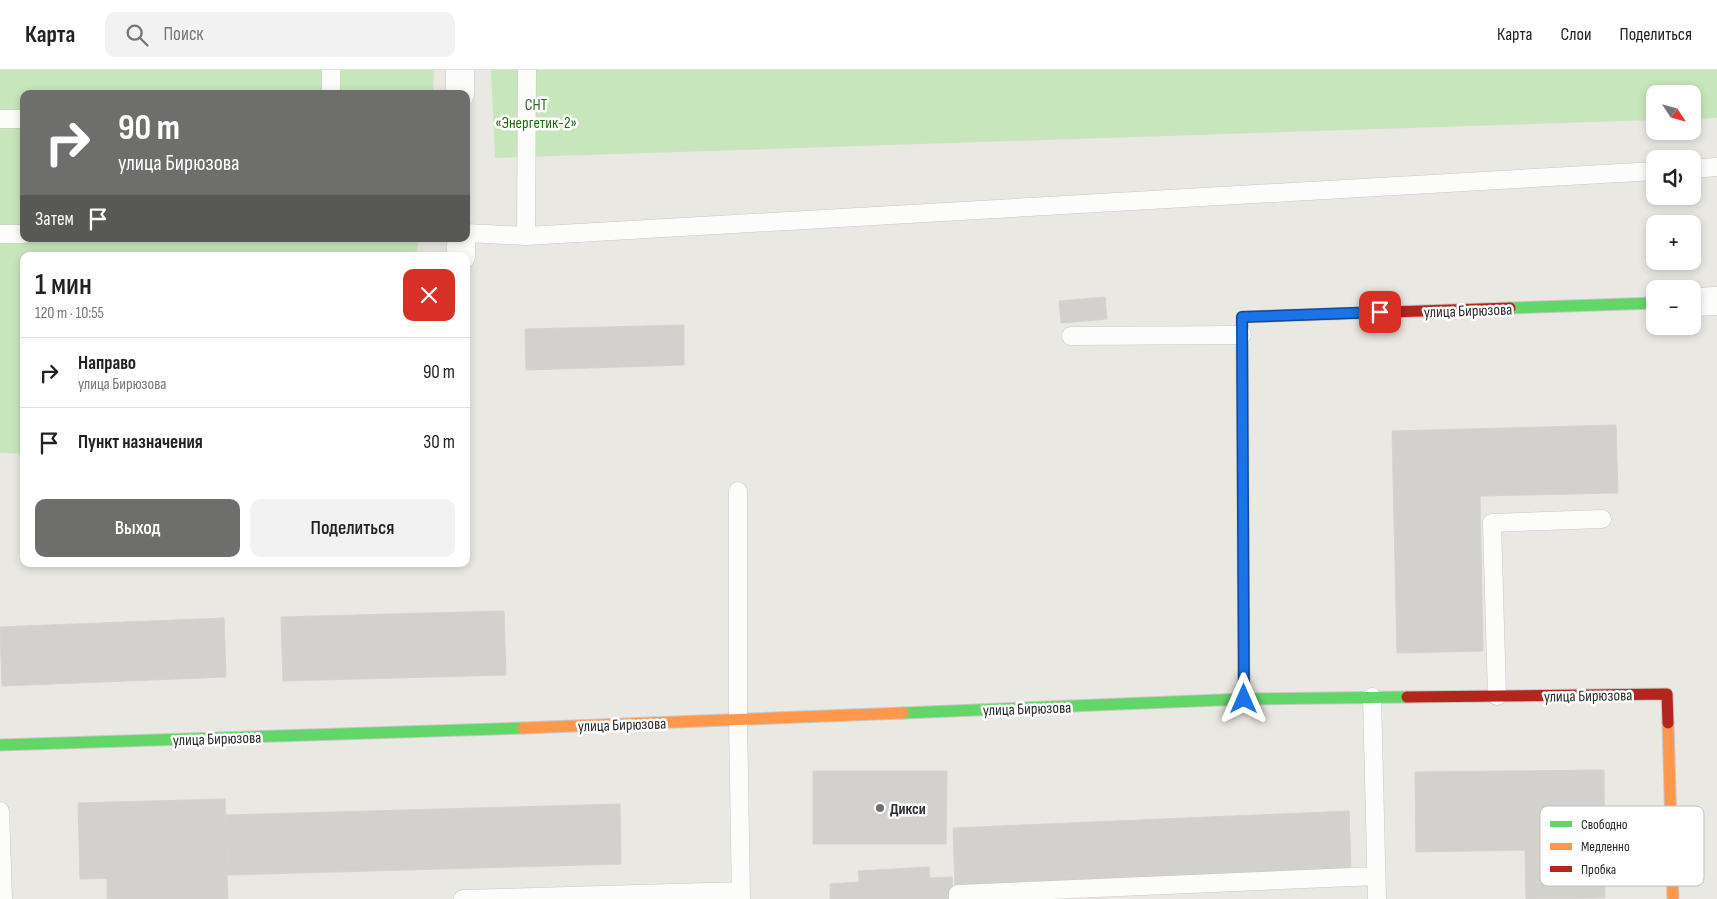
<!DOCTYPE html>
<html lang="ru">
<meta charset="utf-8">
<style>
:root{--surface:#fff;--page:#f2f2f2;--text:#222;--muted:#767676;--line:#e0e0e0;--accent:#6e6e6c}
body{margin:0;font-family:"Sofia Sans Condensed",sans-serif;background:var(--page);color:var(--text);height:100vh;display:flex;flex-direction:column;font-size:19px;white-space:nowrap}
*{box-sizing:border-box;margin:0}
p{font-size:16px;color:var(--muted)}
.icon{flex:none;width:28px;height:28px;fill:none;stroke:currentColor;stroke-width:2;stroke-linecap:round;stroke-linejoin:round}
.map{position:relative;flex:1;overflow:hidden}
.side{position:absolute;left:20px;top:182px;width:450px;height:315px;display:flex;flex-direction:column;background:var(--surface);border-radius:10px;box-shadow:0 2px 8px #0003}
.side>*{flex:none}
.guide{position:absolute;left:20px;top:20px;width:450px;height:152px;border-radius:10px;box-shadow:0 2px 8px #0003;background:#6e6e6c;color:#fff;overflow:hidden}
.needle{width:32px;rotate:126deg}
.buttons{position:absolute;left:1646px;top:15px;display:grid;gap:10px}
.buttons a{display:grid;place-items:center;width:55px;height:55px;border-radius:10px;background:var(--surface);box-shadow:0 2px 8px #0003;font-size:25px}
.pin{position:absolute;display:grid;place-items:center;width:42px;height:42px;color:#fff;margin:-21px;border-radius:10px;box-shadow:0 2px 8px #0006}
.me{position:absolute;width:55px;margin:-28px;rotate:0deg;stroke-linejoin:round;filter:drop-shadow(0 0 4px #0008)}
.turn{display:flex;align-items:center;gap:18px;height:105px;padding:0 15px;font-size:22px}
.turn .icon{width:65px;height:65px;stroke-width:2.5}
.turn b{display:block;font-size:35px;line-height:42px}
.then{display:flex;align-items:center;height:48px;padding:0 15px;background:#0003;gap:10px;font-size:19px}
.round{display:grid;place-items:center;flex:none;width:52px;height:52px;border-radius:10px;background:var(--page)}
.head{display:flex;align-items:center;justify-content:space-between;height:85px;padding:0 15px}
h1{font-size:30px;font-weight:600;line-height:38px}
.button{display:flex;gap:10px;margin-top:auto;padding:10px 15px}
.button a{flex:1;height:58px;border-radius:10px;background:var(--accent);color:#fff;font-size:20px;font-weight:600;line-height:58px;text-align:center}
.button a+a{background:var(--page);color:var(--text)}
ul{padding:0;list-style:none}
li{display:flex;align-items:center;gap:15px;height:70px;padding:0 15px;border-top:1px solid var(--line)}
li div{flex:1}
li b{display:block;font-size:19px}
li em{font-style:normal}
header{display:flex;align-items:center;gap:30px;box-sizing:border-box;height:70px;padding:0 25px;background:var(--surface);border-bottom:1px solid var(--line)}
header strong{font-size:24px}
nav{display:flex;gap:28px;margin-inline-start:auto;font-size:18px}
.search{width:350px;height:45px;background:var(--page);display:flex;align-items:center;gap:12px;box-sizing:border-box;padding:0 18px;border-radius:10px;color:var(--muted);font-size:19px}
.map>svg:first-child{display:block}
.green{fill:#c8e6bb}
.building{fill:#d3d1cd;stroke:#d5d3ce}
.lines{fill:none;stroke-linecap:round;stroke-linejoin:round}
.lane-casing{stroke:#c8c7c7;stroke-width:19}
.street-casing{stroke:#c8c7c7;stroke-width:29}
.fast-casing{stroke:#c8c7c7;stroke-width:13}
.slow-casing{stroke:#c8c7c7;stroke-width:13}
.jam-casing{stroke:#c8c7c7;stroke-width:13}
.lane{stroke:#fcfcfb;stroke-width:18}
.street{stroke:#fcfcfb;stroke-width:28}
.fast{stroke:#63d668;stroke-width:11}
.slow{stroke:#ff974d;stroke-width:11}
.jam{stroke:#b3261e;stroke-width:11}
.route-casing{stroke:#114b97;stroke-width:12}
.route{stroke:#1a73e8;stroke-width:9}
.poi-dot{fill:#6e6e6c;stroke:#fff;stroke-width:2}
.labels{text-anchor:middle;stroke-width:5;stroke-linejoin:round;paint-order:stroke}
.park-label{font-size:16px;fill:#236b1a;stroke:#fff}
.street-label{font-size:16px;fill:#2c2c2c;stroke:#fff}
.poi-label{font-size:16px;font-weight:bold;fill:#2c2c2c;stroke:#fff;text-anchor:start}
.key{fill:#fff;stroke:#c0c0c0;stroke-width:1}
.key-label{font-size:14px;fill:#2c2c2c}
</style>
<header>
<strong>Карта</strong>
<div class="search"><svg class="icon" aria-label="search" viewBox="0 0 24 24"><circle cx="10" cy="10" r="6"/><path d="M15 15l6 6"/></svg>Поиск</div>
<nav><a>Карта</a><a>Слои</a><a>Поделиться</a></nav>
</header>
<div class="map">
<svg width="1717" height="829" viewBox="0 0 1717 829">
<rect width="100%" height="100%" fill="#eae8e2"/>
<!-- green -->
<path class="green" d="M0,0H434L433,24H24V169H419L416,186H24V384L0,383Z
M491,0H1717V48L1693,49L1692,24H1655V50L495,88Z"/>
<!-- building -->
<path class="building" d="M1105,227L1107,249L1061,253L1059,231Z
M684,255V295L526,300L525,259Z
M1616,355L1618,423L1480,426L1483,581L1397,583L1392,361Z
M504,541L506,605L283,611L281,547Z
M224,548L226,607L2,616L0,557Z
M1604,700L1605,828L1526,829L1525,780L1416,782L1415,702Z
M813,701H947L946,774H813Z
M225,729L228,805L80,809L78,733Z
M620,734L621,794L228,805L226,745Z
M1349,741L1351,800L955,817L953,758Z
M929,797L930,808L952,807L953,829H830V814L859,812L858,801Z
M227,805L228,829H107V808Z"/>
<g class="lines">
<defs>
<path id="lane" d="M331,0V24
M0,49H24
M1692,99L1717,97
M466,163L526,166L1655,101
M0,164H24
M526,166L527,0
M1071,266L1242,265
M738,421V649L741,829
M1497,626L1492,453L1602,449
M1372,627L1377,829
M0,741L3,829
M463,829L741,821
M958,829V824L1376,806"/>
<path id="street" d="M460,0V24
M461,169V186
M1692,232L1717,231"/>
<path id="fast" d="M1510,238L1655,233
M1242,256L1244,629
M903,643L1244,629L1407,627
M0,675L523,658"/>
<path id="slow" d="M1668,653L1673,829
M523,658L903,643"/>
<path id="jam" d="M1242,256V247L1510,238
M1407,627L1667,624L1668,653"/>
</defs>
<!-- lane casing -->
<use href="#lane" class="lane-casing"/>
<!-- street casing -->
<use href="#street" class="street-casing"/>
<!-- fast casing -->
<use href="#fast" class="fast-casing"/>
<!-- slow casing -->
<use href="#slow" class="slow-casing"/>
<!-- jam casing -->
<use href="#jam" class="jam-casing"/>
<!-- lane -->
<use href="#lane" class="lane"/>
<!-- street -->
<use href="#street" class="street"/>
<!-- fast -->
<use href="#fast" class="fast"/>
<!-- slow -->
<use href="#slow" class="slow"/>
<!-- jam -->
<use href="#jam" class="jam"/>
</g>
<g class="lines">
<defs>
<path id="route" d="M1244,629L1242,247L1380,242"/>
</defs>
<!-- route casing -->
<use href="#route" class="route-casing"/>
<!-- route -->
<use href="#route" class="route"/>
</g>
<!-- markers -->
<circle class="poi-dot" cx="880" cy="738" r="5"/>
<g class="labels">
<!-- park labels -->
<g class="park-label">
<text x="536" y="40">СНТ<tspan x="536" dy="18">«Энергетик-2»</tspan></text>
</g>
<!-- street labels -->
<g class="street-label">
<text transform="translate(1468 240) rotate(-2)" y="6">улица Бирюзова</text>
<text transform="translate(1588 625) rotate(-1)" y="6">улица Бирюзова</text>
<text transform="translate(1027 638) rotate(-2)" y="6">улица Бирюзова</text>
<text transform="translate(622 654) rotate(-2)" y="6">улица Бирюзова</text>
<text transform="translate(217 668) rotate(-2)" y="6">улица Бирюзова</text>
</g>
<!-- poi labels -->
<g class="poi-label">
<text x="890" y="744">Дикси</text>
</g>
</g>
<!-- legend -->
<rect x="1540" y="736" width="164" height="80" rx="8" class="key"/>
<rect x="1550" y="751" width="22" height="6" fill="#63d668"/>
<rect x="1550" y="773" width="22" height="7" fill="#ff974d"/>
<rect x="1550" y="796" width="22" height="6" fill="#b3261e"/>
<g class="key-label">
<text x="1581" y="759">Свободно</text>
<text x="1581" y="781">Медленно</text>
<text x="1581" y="804">Пробка</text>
</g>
</svg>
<div class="buttons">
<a><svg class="needle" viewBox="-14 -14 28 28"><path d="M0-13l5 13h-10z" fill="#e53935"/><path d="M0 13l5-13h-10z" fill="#767676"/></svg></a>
<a><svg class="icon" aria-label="sound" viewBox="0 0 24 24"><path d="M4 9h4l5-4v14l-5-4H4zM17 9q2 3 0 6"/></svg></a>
<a>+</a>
<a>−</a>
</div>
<div class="pin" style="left:1380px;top:242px;background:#d93025"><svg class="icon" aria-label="arrive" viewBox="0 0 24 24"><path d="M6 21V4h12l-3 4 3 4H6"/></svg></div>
<svg class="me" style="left:1244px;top:629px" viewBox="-20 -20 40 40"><path d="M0-17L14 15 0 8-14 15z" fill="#1a73e8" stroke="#fff" stroke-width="4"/></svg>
<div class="guide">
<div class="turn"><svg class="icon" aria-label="right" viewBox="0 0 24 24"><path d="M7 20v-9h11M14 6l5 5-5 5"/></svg><div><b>90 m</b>улица Бирюзова</div></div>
<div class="then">Затем<svg class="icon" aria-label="arrive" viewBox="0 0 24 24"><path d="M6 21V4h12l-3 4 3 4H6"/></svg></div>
</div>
<section class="side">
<div class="head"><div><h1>1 мин</h1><p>120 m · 10:55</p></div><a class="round" style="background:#d93025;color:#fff"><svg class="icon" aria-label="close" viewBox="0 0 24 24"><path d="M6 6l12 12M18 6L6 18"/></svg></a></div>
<ul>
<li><svg class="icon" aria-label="right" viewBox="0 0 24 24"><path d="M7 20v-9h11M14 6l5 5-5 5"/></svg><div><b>Направо</b><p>улица Бирюзова</p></div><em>90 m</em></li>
<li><svg class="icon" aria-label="arrive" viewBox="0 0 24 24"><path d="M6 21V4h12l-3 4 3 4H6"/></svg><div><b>Пункт назначения</b></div><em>30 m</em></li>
</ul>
<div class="button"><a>Выход</a><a>Поделиться</a></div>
</section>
</div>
